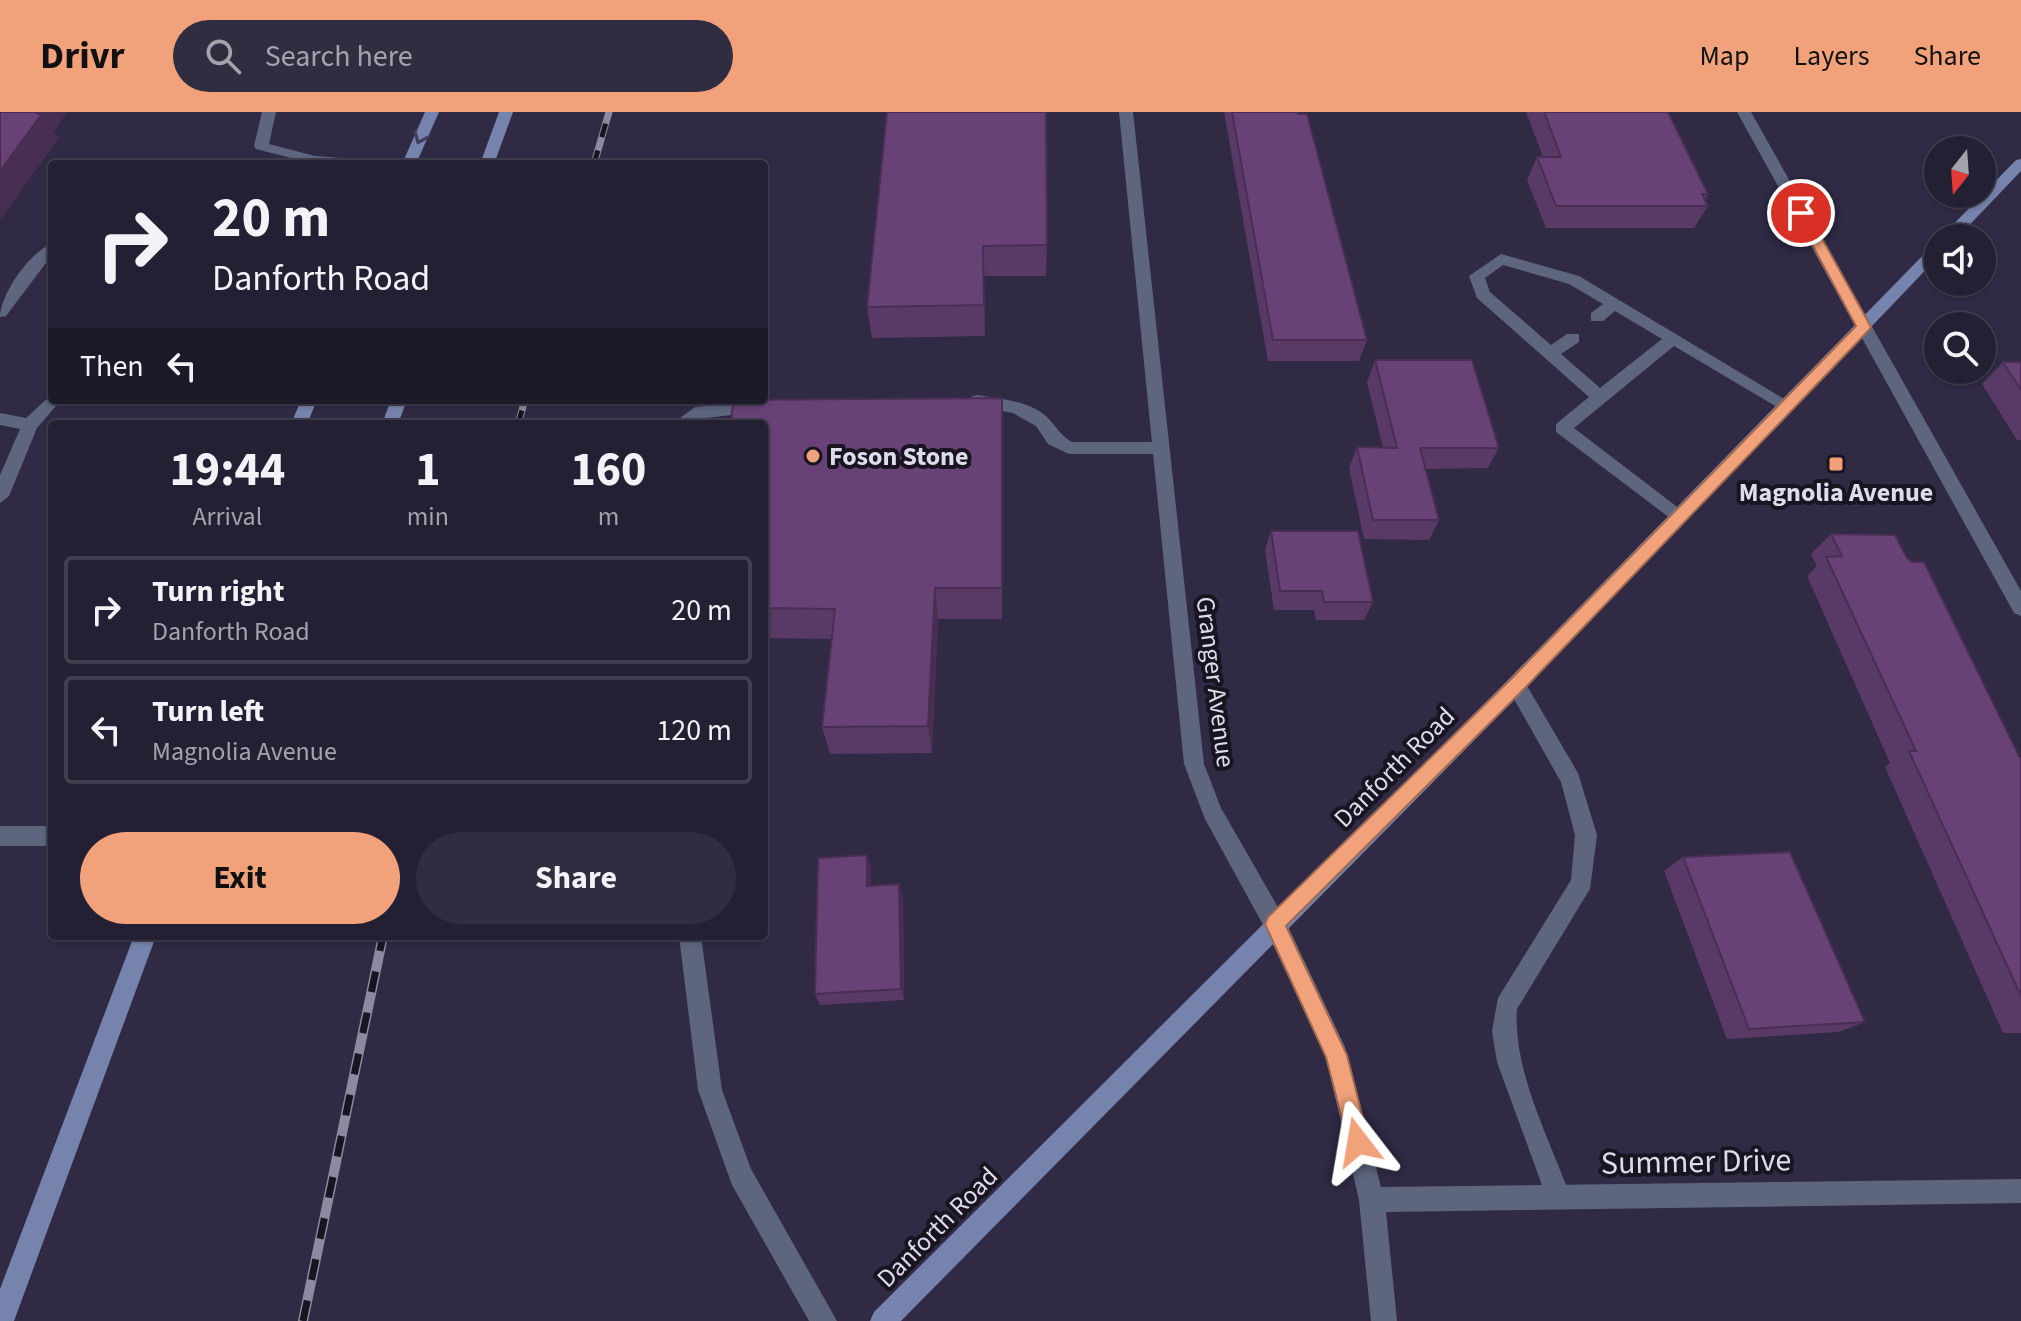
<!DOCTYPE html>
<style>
:root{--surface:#242034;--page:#302d40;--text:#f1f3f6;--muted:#a3a3ac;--line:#413e4f;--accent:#f1a27b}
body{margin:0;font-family:"Source Sans 3",sans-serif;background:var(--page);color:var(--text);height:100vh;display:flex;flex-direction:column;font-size:30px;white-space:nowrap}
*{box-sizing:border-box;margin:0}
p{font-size:26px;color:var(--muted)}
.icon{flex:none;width:44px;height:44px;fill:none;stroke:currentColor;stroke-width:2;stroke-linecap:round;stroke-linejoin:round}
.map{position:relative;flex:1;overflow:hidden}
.panel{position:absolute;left:48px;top:308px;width:720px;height:520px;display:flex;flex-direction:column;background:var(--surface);border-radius:8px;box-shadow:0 2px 6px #0004,0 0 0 2px var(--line)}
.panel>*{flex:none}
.top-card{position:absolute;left:48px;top:48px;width:720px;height:244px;border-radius:8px;box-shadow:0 2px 6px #0004,0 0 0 2px var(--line);background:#242034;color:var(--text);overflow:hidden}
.needle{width:52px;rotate:197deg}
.buttons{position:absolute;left:1924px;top:24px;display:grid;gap:16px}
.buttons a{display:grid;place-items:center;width:72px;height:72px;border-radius:50%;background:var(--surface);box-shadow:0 2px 6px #0004,0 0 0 2px var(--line);font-size:40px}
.pin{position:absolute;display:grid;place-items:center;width:68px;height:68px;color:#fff;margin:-34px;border:4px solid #fff;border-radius:50%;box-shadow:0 2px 8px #0007}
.me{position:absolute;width:88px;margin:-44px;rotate:346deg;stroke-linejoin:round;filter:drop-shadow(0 0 6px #0008)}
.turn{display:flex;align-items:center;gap:28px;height:168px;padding:0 32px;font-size:36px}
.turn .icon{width:104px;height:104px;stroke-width:2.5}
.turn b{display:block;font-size:56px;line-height:68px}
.then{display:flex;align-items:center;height:76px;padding:0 32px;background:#0003;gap:16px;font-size:30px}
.eta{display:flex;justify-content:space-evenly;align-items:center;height:136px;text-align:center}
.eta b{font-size:48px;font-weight:700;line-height:56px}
.primary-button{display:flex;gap:16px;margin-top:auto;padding:16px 32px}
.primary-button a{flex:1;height:92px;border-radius:48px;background:var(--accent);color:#111;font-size:32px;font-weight:700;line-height:92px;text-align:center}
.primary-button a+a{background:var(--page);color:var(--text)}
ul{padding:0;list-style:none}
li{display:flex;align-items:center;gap:24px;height:108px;margin:0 16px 12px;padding:0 16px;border:4px solid var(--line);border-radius:8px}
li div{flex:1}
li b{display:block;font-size:30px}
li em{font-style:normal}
header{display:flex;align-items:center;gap:48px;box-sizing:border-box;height:112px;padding:0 40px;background:var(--accent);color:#111}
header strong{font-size:38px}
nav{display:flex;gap:44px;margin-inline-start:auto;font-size:28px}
.search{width:560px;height:72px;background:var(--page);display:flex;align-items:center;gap:20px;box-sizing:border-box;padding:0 28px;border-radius:44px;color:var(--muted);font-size:30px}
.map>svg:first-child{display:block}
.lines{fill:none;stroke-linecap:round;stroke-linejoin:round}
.service{fill:#5d657f;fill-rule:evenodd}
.minor{fill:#5d657f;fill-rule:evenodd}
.secondary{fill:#7683ac;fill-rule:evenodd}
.rail-far1-casing{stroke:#8d899f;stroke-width:7}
.rail-casing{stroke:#8d899f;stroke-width:10}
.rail-far1{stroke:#181521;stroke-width:5;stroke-dasharray:14;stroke-linecap:butt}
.rail{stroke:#181521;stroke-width:7;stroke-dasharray:21;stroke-linecap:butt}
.wall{fill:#593966}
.shaded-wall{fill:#492e53}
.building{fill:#684277;stroke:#492e53;stroke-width:2}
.oneway{stroke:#3e4159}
.route{fill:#f1a27b;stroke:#9d6950;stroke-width:2}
.poi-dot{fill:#f1a27b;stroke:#181521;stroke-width:3}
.labels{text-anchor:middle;stroke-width:8;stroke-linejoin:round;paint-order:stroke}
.poi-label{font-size:26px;font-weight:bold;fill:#dedbed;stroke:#181521;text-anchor:start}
.street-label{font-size:26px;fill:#dedbed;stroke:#181521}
.near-street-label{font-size:32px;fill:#dedbed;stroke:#181521}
</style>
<header>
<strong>Drivr</strong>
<div class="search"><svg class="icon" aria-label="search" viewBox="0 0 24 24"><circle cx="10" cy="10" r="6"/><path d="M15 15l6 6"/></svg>Search here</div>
<nav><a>Map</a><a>Layers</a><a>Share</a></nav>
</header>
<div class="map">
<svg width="2021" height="1209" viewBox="0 0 2021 1209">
<rect width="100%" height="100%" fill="#302a45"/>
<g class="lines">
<!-- service -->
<path class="service" d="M262,0H276L269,32L315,44L368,48L375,52H314L256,37L254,34Z
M52,132V143L6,204L0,205C0,183 30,139 52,132Z
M1501,142L1579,164L1796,294L1788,300L1782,298L1674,234L1574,316L1689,404L1680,411L1674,409L1556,320V312L1589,285L1477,186L1469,164ZM1503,153L1569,172L1603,192L1591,201V209H1603L1615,199L1662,227L1600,276L1561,242L1579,230V222H1567L1551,233L1490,180L1485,166Z
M52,282V288H61L37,316L9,384L0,391V363L20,317L0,313V301L26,306Z
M977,283C1001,287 1032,289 1049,307C1058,317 1060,323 1072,330H1161L1170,336L1161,342H1069L1048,332L1036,314L1013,301L971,293V285Z
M757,289L763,291V299L699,307L692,312H672L695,295Z
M1516,565L1523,567L1578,661L1597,723L1590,777L1517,897C1513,960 1549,1025 1570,1084L1567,1093L1558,1096L1549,1093L1546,1084L1497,950L1492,919L1498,886L1571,768L1575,723L1561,670L1506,573L1509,567Z
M679,824H701L722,978L751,1057L837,1209H809L732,1073L698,978Z"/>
<!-- minor -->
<path class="minor" d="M1119,0H1133L1204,652L1221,696L1283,804L1345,935L1381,1075L2021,1067V1091L1386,1100L1397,1209H1371L1359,1088L1326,945L1267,820L1205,707L1184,652Z
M1737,0H1751L2021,479V504L2014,501Z
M0,714H52V734H0Z"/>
<!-- secondary -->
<path class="secondary" d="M425,0H439L416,52H402Z
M499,0H513L494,52H480Z
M2021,47V59L1957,126H1940L2016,48Z
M1938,131V145L1523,579L901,1209H870L874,1200L1509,567L1933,133Z
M301,288H317L307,312H291Z
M391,288H407L398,312H382Z
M134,824H156L14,1209H0V1177Z"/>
<defs>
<path id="rail-far1" d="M594,52L609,0
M518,312L525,288"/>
<path id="rail" d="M303,1209L383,824"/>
</defs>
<!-- rail-far1 casing -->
<use href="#rail-far1" class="rail-far1-casing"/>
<!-- rail casing -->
<use href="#rail" class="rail-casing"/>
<!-- rail-far1 -->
<use href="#rail-far1" class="rail-far1"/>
<!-- rail -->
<use href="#rail" class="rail"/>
</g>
<!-- wall -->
<path class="wall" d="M887,0L1047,133L1046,164H984L985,224L872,226L867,195Z
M1224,0H1298L1367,228L1359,249H1268Z
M1526,0H1668L1708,82L1705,88L1708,94L1694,116H1546L1527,68L1537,45H1543Z
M1375,248L1499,336L1488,356L1426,357L1439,408L1429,428L1364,427L1349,356L1357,335L1383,336L1367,270Z
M2003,250H2021V328H2017L1982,272Z
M1002,286V507H938L932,641L830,642L822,615L831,527L764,526V312Z
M1271,419L1373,490L1364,508H1316L1314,498H1274L1265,438Z
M1831,422L1907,446L2021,648V921H2003L1885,655L1890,651L1807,464L1817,454L1811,442Z
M867,743L871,757V774L903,785L904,888L820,893L815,882Z
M1683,745L1865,910L1839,920L1727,927L1664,759Z"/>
<!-- shaded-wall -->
<path class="shaded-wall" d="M35,0H67L54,20L59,26L0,108V59Z
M935,476L938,507L932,641L928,614Z
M867,743L871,757V787L867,774Z
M899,772L903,785L904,888L901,877Z"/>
<!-- building -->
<path class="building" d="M0,0H35L41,3L0,59Z
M887,0H1046L1047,133L983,134L984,193L867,195Z
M1232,0H1298V2H1307L1367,228H1273Z
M1544,0H1668L1708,82H1702L1708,94H1556L1537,45H1561Z
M1375,248H1472L1499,336H1420L1439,408H1373L1357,335L1397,336Z
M2003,250H2021V278Z
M1002,286V476H935L928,614L822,615L835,497L764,496V312H730L734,288Z
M1271,419H1358L1373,490H1324L1322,479H1280Z
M1831,422L1895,423L1907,446L1912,450H1924L2021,648V884L1909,639H1916L1826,445L1842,444Z
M1790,740L1865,910L1749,917L1683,745Z
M867,743V774L899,772L901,877L815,882L818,746Z"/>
<!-- one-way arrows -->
<defs><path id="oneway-chevron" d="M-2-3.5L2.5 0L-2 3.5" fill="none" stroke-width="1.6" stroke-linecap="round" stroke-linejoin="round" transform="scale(2)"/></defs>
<use class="oneway" href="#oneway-chevron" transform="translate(420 26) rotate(113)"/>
<!-- route -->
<path class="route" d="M1801,97L1808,101L1871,215L1869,218L1523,578L1286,814L1347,943L1369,1030L1366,1038L1358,1041L1350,1038L1326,945L1265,812L1268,805L1510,568L1856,214L1795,101Z"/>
<!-- markers -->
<g class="poi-dot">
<circle cx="813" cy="344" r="8"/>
<rect x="1828" y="344" width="16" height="16" rx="4"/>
</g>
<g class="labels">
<!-- poi labels -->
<g class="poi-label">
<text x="829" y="353">Foson Stone</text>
<text x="1836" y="389" text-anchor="middle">Magnolia Avenue</text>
</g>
<!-- street labels -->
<g class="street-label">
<text transform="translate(1216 570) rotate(83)" y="9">Granger Avenue</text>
<text transform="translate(1394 655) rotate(-45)" y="9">Danforth Road</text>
<text transform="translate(937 1115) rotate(-45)" y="9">Danforth Road</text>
</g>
<!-- near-street labels -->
<g class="near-street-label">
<text transform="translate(1696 1049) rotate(-1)" y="11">Summer Drive</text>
</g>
</g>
</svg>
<div class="buttons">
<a><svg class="needle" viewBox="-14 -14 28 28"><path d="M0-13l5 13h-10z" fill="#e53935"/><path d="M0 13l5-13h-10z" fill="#a3a3ac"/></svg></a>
<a><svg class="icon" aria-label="sound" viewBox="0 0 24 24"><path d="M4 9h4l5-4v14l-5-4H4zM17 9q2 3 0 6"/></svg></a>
<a><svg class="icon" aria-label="search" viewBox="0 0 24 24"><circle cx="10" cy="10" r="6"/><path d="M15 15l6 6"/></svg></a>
</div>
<div class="pin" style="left:1801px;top:101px;background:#d93025"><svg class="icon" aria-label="arrive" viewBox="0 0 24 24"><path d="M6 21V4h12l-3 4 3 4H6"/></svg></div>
<svg class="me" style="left:1358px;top:1030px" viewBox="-20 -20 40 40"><path d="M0-17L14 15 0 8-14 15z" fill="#f1a27b" stroke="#fff" stroke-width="4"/></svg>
<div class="top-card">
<div class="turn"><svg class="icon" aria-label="right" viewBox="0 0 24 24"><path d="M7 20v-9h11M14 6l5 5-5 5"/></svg><div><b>20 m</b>Danforth Road</div></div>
<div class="then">Then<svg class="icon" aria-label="left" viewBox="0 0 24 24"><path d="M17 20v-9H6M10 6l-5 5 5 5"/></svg></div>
</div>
<section class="panel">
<div class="eta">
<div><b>19:44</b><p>Arrival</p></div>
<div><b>1</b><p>min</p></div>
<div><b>160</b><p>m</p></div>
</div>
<ul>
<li><svg class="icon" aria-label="right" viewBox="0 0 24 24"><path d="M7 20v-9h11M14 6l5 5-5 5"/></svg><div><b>Turn right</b><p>Danforth Road</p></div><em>20 m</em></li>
<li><svg class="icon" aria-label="left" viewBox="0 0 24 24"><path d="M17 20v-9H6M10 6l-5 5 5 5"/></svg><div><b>Turn left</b><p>Magnolia Avenue</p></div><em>120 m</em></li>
</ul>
<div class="primary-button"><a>Exit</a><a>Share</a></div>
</section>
</div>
